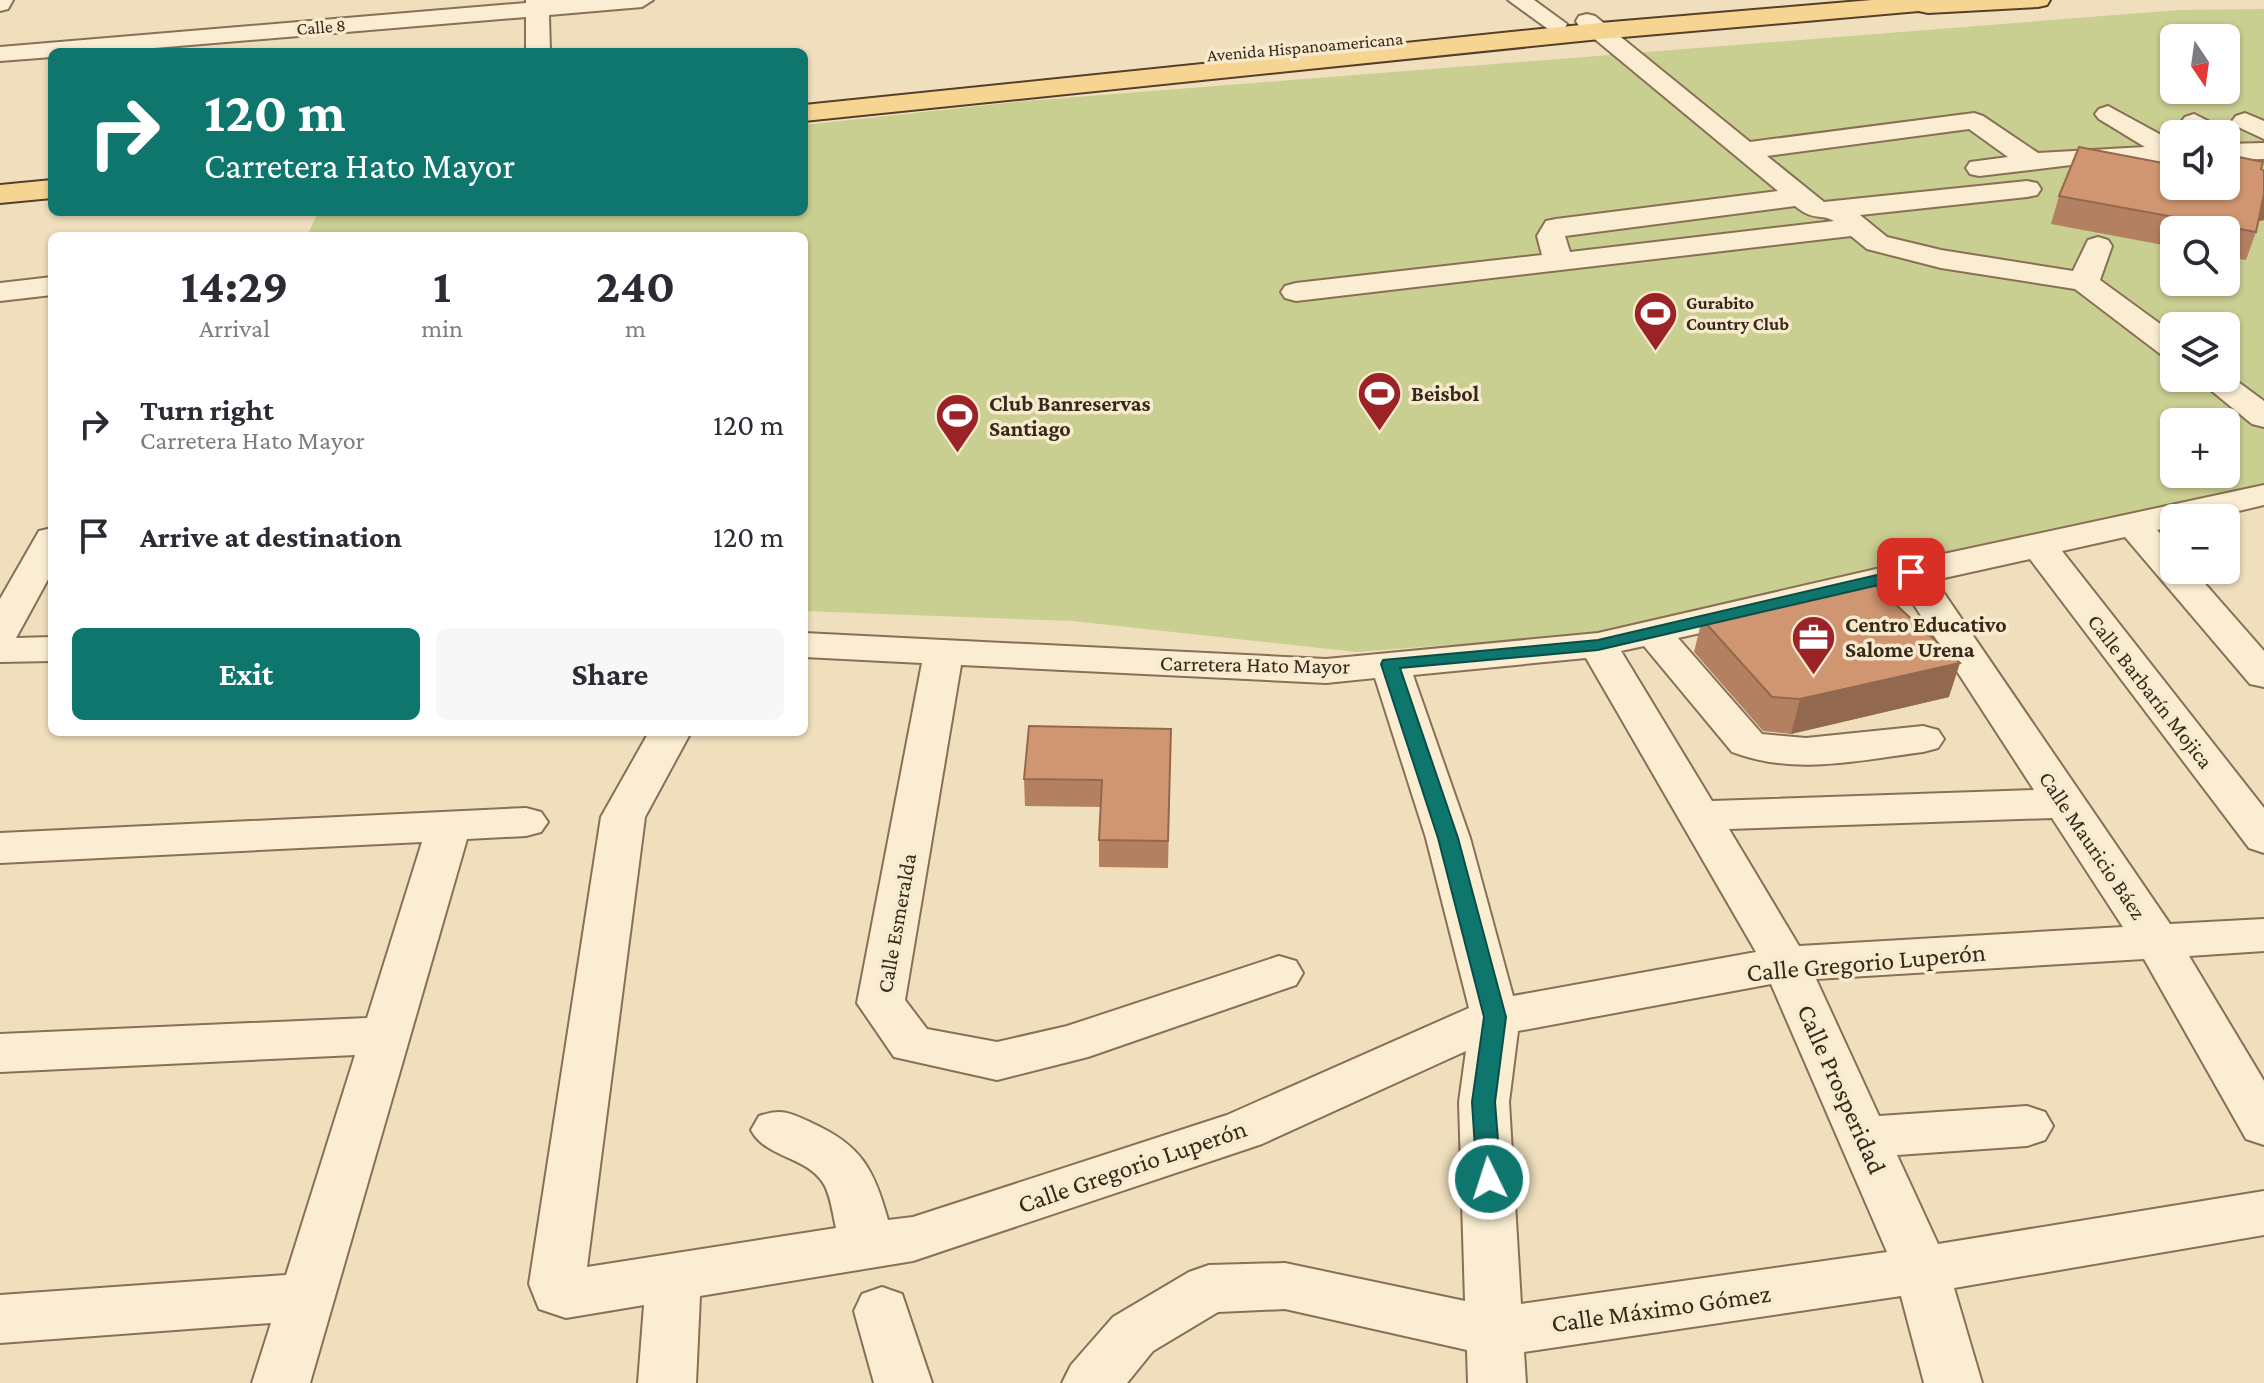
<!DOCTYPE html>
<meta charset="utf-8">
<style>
:root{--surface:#fff;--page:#f7f7f7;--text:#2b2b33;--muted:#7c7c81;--accent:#0f766e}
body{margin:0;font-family:"Crimson Pro",serif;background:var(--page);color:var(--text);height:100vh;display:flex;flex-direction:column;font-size:30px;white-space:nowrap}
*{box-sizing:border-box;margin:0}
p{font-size:26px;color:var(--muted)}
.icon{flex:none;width:44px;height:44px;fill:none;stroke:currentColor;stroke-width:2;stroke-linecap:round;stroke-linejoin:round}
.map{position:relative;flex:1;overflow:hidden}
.panel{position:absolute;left:48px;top:232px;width:760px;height:504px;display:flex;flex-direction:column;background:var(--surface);border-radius:12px;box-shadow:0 2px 6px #0004}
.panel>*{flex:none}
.banner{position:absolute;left:48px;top:48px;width:760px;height:168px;border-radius:12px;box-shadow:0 2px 6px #0004;background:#0f766e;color:#fff;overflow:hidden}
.needle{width:52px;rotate:167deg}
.tools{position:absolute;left:2160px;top:24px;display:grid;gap:16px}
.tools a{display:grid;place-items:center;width:80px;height:80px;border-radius:12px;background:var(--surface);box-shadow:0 2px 6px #0004;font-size:40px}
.pin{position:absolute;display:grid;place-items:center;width:68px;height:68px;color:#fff;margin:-34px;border-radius:16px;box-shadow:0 4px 12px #0006}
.me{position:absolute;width:88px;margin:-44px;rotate:356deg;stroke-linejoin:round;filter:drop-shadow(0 0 6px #0008)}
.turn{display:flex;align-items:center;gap:28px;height:168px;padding:0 24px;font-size:36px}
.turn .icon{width:104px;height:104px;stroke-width:2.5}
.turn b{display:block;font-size:56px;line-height:68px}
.eta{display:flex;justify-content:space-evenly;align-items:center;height:136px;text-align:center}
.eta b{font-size:48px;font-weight:700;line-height:56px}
.primary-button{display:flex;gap:16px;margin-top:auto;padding:16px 24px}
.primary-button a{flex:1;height:92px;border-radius:12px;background:var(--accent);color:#fff;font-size:32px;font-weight:700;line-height:92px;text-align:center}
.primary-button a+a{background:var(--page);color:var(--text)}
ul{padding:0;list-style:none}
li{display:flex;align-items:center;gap:24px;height:112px;padding:0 24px}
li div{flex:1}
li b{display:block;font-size:30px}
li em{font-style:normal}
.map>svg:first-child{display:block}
.green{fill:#c9ce91;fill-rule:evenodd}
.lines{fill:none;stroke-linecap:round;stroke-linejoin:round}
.minor-casing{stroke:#896f55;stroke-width:4}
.major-casing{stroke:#563e2a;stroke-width:4}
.minor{fill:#faedd1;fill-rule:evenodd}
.major{fill:#f6d492;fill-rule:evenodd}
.wall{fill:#b38161}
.shaded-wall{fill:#92694f}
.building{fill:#d09671;stroke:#92694f;stroke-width:2}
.route{fill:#0f766e;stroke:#0a4d48;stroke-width:2}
.labels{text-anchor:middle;stroke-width:7;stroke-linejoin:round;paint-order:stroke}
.far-street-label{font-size:18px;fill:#37281b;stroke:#f7eacd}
.far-poi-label{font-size:18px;font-weight:bold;fill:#37281b;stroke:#f7eacd;text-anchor:start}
.poi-label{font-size:22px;font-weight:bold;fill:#37281b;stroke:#f7eacd;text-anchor:start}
.street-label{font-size:22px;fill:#37281b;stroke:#f7eacd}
.near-street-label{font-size:26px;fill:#37281b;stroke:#f7eacd}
</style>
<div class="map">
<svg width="2264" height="1383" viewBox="0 0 2264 1383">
<rect width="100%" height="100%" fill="#f0dfbd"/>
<!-- green -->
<path class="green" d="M2264,9V484L1581,635L1356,652L1072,621L804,611V236H307L318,212H804V125L1026,101L2179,10ZM2174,38H2226V90H2174ZM2174,134H2226V186H2174ZM2174,230H2226V282H2174ZM2174,326H2226V378H2174ZM2174,422H2226V474H2174Z"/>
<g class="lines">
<defs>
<path id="minor" d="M0,0H13L8,9L0,11Z
M526,0H653L642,7L549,15L550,52H526V17L107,52H52V57L0,61V47L526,3Z
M1508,0H1534L1567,24L1564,29H1548Z
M1587,14L1595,16L1750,142L1974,113L1983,116L2038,153L2145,147L2099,119L2095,114L2099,109L2108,106L2174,142V162L2071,165L1979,176L1970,174L1966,168L1970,162L2008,157L1969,129L1767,156L1824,202L2027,181L2037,183L2041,189L2037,195L2027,197L1860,215L1887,237L1941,250L2073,271L2088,240L2098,237L2108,240L2112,246L2100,280L2174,334V358L2163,356L2075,289L1941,268L1867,249L1851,236L1296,301L1285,298L1281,292L1285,286L1296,283L1542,255L1537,236L1546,221L1556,219L1778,191L1579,26L1576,21L1579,16ZM1795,206C1815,222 1820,213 1834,221L1570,252L1565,236Z
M2245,113L2264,121V139L2236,126L2232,121L2236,116Z
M2194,114L2224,129L2228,134L2226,137V134C2209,134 2192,137 2181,122L2185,117Z
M2264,143V159L2226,160V144Z
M52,277V295L0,301V283Z
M2226,373L2264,401V427L2252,424L2196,378H2226Z
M2264,485V505L2209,518H2174V526L2157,530L2174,549V570H2193L2264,651V687L2250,684L2125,537L2062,551L2264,808V853L2249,848L2030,559L1935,580L2170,924L2264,919V951L2189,956L2264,1081V1145L2246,1139L2144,959L1816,979L1879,1116L2027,1106L2045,1112L2053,1126L2045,1140L2027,1146L1897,1155L1938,1244L2264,1191V1235L1954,1288L1982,1383H1924L1901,1296L1524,1352L1526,1383H1468L1467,1350L1285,1309L1218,1312L1153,1351L1127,1383H1062L1071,1365L1113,1317L1189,1272L1209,1265L1285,1263L1465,1301L1459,1102L1466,1051L1262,1144L913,1261L700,1296L696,1383H638L644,1305L566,1318L539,1309L529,1284L601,817L649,732H691L645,817L587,1267L836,1228C833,1215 831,1198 825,1186C809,1156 766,1159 751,1130L759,1116C782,1108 790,1113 812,1123C861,1145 874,1169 888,1220L913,1217L1227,1115L1469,1008L1426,838L1375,678L1326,683L961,665L905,1000L927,1029L997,1042L1067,1026L1279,956L1296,961L1303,973L1296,985L1088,1057L997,1080L894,1057L857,1003L922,663L804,657V633L1326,659L1598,633L1911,561ZM1903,588L2034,790L1712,801L1621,651L1644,646L1732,752C1794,776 1860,760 1923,752L1938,748L1944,739L1938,730L1923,726L1806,738L1762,734L1678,638ZM1586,658L1756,952L1513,996L1470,838L1413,675ZM2052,818L2123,927L1799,946L1729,829ZM1771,984L1887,1252L1521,1304L1509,1102L1518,1031Z
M52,528V572L16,638L52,637V661L0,662V599L39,531Z
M526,808L541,812L548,822L541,832L526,836L467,839L310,1383H252L271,1323L0,1343V1295L286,1275L355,1055L0,1072V1034L367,1018L422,842L0,863V833Z
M882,1287L902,1294L932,1383H874L854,1311L862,1294Z"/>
<path id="major" d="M1872,0H2050L2047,5L2038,7L1928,13L1919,11L1600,39L804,121V105L1600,23Z
M52,180V198L0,203V185Z"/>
</defs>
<!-- minor casing -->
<use href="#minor" class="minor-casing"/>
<!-- major casing -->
<use href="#major" class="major-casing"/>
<!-- minor -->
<use href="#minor" class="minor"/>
<!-- major -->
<use href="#major" class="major"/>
</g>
<!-- wall -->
<path class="wall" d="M2264,171V220L2259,221L2256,232L2246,260L2226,257V230H2174V247L2051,224L2059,196L2174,186Z
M1702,619L1949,697L1791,734L1763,731L1694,652Z
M1171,729L1168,868L1099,867V840L1101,807L1025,806L1024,779Z"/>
<!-- shaded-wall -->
<path class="shaded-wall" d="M2264,194V220L2254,222Z
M1960,663L1949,697L1791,734L1800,699Z"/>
<!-- building -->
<path class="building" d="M2079,147L2174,165V186H2226V162L2229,155L2263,162L2261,169L2264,171V194L2256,232L2059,196Z
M1872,583L1960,663L1800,699L1772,697L1702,619Z
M1029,726L1171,729L1168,841L1099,840L1102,780L1024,779Z"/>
<!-- route -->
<path class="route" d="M1911,567L1917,569L1920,572L1917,576L1598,650L1400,668L1458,838L1506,1017L1495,1102L1501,1179L1497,1186L1489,1189L1481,1186L1477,1179L1472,1102L1484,1017L1438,838L1381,664L1383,660L1598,640Z"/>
<!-- icons -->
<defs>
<symbol id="stadium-pin" viewBox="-11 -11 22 30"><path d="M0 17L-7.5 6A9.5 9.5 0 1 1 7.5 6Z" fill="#9b2226" stroke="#f7eacd"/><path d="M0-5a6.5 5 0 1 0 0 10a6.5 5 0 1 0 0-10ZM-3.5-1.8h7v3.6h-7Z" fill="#fff"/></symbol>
<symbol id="office-pin" viewBox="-11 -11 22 30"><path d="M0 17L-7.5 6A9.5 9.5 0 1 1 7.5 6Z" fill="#9b2226" stroke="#f7eacd"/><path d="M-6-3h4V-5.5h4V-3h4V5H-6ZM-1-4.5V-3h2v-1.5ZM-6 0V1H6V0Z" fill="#fff"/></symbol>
</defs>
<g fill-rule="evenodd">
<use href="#stadium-pin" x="1630" y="288" width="51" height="69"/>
<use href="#stadium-pin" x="1354" y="368" width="51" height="69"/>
<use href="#stadium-pin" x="932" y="390" width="51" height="69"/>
<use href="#office-pin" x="1788" y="612" width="51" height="69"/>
</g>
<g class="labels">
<!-- far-street labels -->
<g class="far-street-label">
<text transform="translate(321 27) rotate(-5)" y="6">Calle 8</text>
<text transform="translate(1305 47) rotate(-5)" y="6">Avenida Hispanoamericana</text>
</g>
<!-- far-poi labels -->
<g class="far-poi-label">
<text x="1686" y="309">Gurabito<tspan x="1686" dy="21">Country Club</tspan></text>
</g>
<!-- poi labels -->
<g class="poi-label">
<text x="1411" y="401">Beisbol</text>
<text x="989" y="411">Club Banreservas<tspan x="989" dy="25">Santiago</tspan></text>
<text x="1845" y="632">Centro Educativo<tspan x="1845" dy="25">Salome Urena</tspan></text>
</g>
<!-- street labels -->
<g class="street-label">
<text transform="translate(1255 664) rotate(1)" y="8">Carretera Hato Mayor</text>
<text transform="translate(2151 691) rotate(52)" y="8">Calle Barbarín Mojica</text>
<text transform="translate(2093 845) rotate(56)" y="8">Calle Mauricio Báez</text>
<text transform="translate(896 923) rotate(-80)" y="8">Calle Esmeralda</text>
</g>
<!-- near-street labels -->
<g class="near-street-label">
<text transform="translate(1866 962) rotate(-5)" y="9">Calle Gregorio Luperón</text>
<text transform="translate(1842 1089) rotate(66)" y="9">Calle Prosperidad</text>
<text transform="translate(1132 1166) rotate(-19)" y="9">Calle Gregorio Luperón</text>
<text transform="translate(1661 1308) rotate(-8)" y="9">Calle Máximo Gómez</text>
</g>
</g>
</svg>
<div class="tools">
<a><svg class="needle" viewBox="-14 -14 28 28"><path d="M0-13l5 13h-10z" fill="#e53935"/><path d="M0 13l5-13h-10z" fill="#7c7c81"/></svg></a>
<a><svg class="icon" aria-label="sound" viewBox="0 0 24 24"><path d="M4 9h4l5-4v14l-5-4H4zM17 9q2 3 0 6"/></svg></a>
<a><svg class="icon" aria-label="search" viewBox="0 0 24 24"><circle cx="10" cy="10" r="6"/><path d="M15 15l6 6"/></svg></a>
<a><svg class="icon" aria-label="layers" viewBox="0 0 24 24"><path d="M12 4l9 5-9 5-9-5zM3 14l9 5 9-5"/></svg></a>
<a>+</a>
<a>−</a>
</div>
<div class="pin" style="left:1911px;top:572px;background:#d93025"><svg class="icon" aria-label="arrive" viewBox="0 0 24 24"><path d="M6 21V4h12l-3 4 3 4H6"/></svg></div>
<svg class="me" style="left:1489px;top:1179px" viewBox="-20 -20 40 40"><circle r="17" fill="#0f766e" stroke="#fff" stroke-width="3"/><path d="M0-11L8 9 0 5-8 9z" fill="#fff"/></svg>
<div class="banner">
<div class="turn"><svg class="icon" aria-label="right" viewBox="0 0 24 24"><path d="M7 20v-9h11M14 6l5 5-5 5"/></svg><div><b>120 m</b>Carretera Hato Mayor</div></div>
</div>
<section class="panel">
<div class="eta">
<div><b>14:29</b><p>Arrival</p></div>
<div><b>1</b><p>min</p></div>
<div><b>240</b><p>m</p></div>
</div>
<ul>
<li><svg class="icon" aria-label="right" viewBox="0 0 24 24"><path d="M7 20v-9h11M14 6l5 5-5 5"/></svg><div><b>Turn right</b><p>Carretera Hato Mayor</p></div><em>120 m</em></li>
<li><svg class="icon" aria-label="arrive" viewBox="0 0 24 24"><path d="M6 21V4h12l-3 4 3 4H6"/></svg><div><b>Arrive at destination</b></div><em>120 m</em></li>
</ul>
<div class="primary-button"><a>Exit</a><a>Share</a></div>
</section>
</div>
